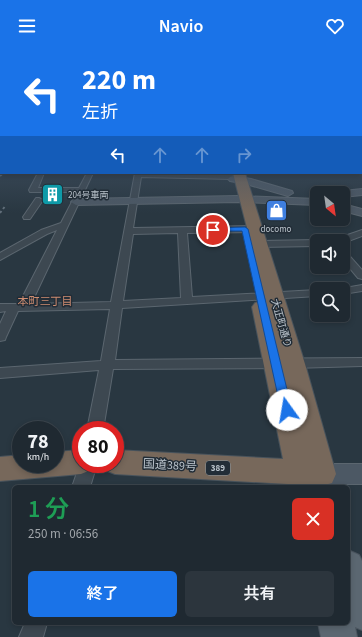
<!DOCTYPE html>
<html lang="ja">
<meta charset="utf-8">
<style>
:root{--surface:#1f2931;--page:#2c353d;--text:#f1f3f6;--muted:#a1a6ab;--line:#3c454d;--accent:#1a73e8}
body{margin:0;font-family:"Source Sans 3","Noto Sans JP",sans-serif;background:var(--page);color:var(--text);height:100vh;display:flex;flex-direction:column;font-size:15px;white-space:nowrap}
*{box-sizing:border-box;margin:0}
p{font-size:13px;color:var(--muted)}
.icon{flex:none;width:22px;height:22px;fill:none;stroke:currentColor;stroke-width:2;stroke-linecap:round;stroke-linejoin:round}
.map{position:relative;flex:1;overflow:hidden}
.details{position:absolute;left:12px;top:433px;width:338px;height:140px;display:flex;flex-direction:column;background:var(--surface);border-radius:6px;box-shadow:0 2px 6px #0003,0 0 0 1px var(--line)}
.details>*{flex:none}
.top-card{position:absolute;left:0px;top:0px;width:362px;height:122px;box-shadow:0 2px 6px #0003,0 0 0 1px var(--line);background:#1a73e8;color:#fff;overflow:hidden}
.needle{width:26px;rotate:151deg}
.buttons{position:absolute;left:310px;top:134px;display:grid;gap:8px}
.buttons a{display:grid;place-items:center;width:40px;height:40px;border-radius:6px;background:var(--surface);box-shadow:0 2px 6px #0003,0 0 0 1px var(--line);font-size:20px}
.speed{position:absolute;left:12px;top:369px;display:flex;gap:8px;font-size:20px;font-weight:700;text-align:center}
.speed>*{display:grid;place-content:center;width:52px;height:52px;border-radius:50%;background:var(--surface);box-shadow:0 2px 6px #0003,0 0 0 1px var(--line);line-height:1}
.speed small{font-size:10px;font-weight:400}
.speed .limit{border:6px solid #d22;background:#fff;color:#111}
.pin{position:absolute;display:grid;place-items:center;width:34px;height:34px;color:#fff;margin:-17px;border:2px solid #fff;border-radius:50%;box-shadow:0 1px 4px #0007}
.me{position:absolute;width:44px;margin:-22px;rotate:347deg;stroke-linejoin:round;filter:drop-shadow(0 0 3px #0008)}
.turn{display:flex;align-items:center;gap:14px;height:84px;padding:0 16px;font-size:18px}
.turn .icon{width:52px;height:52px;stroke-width:2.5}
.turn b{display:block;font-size:28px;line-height:34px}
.lanes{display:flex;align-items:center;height:38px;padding:0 16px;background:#0003;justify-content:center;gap:20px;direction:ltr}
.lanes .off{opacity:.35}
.round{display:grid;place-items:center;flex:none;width:42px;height:42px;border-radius:6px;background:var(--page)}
.head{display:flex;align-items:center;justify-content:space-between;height:68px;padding:0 16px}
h1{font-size:24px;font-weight:600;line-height:30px;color:#1e9e55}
.action{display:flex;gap:8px;margin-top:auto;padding:8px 16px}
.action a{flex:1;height:46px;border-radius:6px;background:var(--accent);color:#fff;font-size:16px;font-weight:600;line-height:46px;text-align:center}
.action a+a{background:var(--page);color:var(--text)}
header{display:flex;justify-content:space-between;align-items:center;height:52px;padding:0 16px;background:var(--accent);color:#fff;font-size:18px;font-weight:600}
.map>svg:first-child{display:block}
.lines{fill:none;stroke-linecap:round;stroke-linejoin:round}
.street-casing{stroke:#5b666f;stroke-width:2}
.secondary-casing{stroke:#5b666f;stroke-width:2}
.primary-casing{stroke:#4a545e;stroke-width:2}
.highway-casing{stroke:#48535c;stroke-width:2}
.street{fill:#3d4851;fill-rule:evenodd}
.secondary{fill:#4c5864;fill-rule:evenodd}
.primary{fill:#5b6771;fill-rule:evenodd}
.highway{fill:#77685b;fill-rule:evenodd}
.rail{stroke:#626f7a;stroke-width:2;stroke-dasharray:2.5 2.5;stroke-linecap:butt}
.route{fill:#1a73e8;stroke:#114b97}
.labels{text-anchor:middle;stroke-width:3;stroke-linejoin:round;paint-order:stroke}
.far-poi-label{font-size:9px;fill:#bac3cb;stroke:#222d37;text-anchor:start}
.shield{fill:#222d37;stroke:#8c969f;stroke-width:1}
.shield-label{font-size:9px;font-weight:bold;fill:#bac3cb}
.street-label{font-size:10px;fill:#bac3cb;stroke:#222d37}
.neighbourhood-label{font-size:11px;fill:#cf8d71;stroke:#222d37}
.near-street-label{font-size:12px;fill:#bac3cb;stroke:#222d37}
</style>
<header><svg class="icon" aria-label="menu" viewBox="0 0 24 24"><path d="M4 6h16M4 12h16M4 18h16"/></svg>Navio<svg class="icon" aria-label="heart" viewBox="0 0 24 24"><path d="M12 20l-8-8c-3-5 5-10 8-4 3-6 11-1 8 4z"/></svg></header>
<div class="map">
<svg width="362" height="585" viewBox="0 0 362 585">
<rect width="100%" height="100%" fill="#293741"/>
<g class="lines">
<defs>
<path id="street" d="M361,82H362V86H361Z
M0,83H1V87H0Z
M361,97H362V101H361Z
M361,112H362V116H361Z
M38,121H44L38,136H79L87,121H93L31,252L111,250L135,121L232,123L235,125L232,127L141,125L133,176L254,174L258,177L254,180L187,181L192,245L317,238V244L122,256L115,308L362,306V314L293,316L113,317L103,378H87L99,318L0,326V316L101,309L110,257L18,259L6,285L5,288L0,289V272L6,259L0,260V252H19L57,178L47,182L0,208V201L41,178L61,171L77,140H30L29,138ZM178,181L181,246L123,249L133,182Z
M36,146H39L43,148L30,167H24L23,165Z
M362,178V184L343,191V189H334L336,187Z
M317,188L320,189H317V194L259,195L254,192L259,189Z
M343,199L346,200L362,218V227L358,226L343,208Z
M362,233V239L343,242V237H339Z
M81,409V412H97L90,435H72Z
M25,571H47L43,585H19Z"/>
<path id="secondary" d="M233,124L251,127L292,139L293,141L288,144L246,132L230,129L228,127L230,125Z
M362,137V143L343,145V141H338L343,139Z
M238,144L317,147V153L238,150L76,153L71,150L76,147Z
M343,152L362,157V164L343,159Z
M321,412H362V432H321L312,429L309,422L312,415Z"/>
<path id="primary" d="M348,498L359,503L362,509V578L355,575L357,585H321L318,571H348Z"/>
<path id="highway" d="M233,121H245L305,312L336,422L332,431L321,434L115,422L105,418L101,412H115V398L283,407L252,255L255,251L262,249L266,250Z
M81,398V412H95L91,418L81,422L0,429V405L21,403V412H55V400Z"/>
</defs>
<!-- street casing -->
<use href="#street" class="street-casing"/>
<!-- secondary casing -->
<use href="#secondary" class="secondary-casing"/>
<!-- primary casing -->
<use href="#primary" class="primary-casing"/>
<!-- highway casing -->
<use href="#highway" class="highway-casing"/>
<!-- street -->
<use href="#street" class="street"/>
<!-- secondary -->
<use href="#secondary" class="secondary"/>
<!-- primary -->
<use href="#primary" class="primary"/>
<!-- highway -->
<use href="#highway" class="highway"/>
<!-- rail -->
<path class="rail" d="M0,124L3,121
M0,161L6,153"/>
</g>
<!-- sky -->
<linearGradient id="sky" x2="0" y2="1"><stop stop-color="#171e24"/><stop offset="0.49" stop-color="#435365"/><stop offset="1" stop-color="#435365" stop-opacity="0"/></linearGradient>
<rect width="362" height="161" fill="url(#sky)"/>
<!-- route -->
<path class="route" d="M245,175L248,177L292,358L291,361H283L281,358L242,179H213L210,178L213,176Z"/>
<!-- icons -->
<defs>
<symbol id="building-square" viewBox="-11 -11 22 22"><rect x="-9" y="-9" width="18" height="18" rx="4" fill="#0f9aa8" stroke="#222d37"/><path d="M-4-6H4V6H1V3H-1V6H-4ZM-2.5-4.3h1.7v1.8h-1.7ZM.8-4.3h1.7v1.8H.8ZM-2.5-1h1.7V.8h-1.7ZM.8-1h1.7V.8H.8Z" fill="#fff"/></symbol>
<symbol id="shop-square" viewBox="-11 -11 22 22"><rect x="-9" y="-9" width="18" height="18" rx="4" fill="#3f7fe0" stroke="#222d37"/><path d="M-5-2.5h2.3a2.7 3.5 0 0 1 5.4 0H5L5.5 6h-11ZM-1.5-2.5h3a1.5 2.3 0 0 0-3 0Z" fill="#fff"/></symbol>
</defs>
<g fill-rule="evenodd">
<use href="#building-square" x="40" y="130" width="25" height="25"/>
<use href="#shop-square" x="264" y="146" width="25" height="25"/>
</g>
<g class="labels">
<!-- far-poi labels -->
<g class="far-poi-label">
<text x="68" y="146">204号車両</text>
<text x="276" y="180" text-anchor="middle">docomo</text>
</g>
<!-- shield labels -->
<rect class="shield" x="206" y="409" width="24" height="14" rx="3"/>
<g class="shield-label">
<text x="218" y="419">389</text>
</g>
<!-- street labels -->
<g class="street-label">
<text transform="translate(282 271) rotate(74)" y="4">大正町通り</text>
</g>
<!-- neighbourhood labels -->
<g class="neighbourhood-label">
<text x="45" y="253">本町三丁目</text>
</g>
<!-- near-street labels -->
<g class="near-street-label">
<text transform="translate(170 413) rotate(3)" y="4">国道389号</text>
</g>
</g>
</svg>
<div class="buttons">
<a><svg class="needle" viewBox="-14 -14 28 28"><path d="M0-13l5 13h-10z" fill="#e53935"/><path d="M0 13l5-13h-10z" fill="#a1a6ab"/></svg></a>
<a><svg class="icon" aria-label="sound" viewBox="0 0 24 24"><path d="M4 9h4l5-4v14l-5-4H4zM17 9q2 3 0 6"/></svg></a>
<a><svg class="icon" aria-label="search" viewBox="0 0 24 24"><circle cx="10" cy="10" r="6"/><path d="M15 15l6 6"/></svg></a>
</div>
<div class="speed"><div>78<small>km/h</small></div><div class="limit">80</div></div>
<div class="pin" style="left:213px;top:178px;background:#d93025"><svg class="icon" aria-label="arrive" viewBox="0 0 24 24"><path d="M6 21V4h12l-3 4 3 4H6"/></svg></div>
<svg class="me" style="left:287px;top:358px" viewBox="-20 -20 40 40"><circle r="19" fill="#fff"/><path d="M0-13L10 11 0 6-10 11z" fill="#1a73e8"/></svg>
<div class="top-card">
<div class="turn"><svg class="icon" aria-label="left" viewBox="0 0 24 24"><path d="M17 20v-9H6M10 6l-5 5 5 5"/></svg><div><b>220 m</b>左折</div></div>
<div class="lanes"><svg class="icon" aria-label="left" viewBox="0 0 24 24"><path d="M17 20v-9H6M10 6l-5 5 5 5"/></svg><svg class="icon off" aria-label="ahead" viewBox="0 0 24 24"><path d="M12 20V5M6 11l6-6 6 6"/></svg><svg class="icon off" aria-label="ahead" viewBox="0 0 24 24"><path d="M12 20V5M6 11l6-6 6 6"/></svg><svg class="icon off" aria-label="right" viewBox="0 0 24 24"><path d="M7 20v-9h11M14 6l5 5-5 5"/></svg></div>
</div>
<section class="details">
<div class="head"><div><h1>1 分</h1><p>250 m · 06:56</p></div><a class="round" style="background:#d93025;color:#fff"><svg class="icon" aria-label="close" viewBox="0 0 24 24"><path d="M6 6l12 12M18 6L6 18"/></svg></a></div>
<div class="action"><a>終了</a><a>共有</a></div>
</section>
</div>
